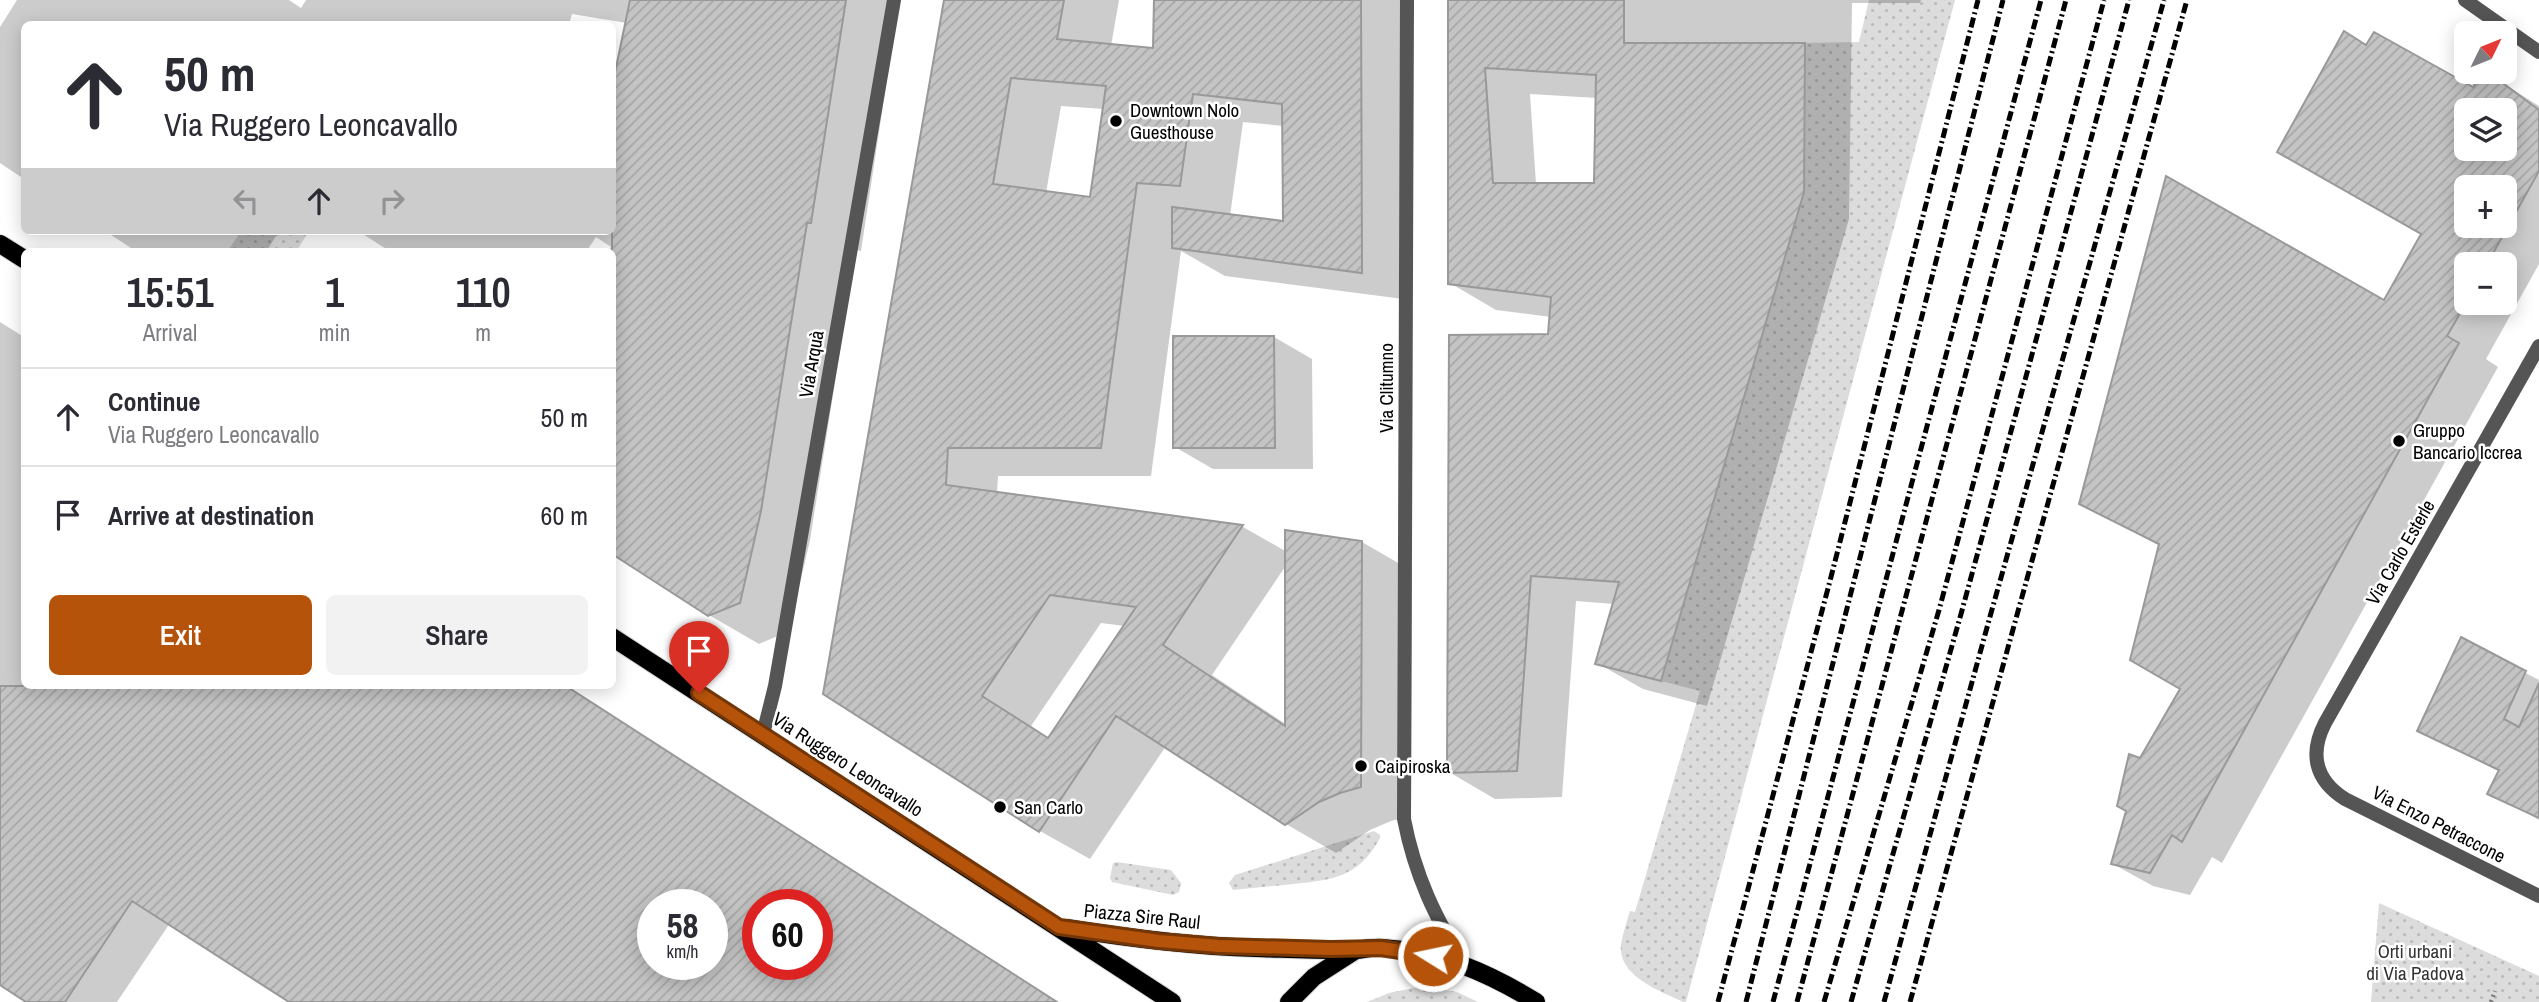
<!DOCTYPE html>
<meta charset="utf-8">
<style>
:root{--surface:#fff;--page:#f2f2f3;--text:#2b2b33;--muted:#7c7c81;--line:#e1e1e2;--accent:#b45309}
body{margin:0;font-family:"Archivo Narrow",sans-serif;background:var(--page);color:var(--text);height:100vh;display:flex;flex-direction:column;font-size:26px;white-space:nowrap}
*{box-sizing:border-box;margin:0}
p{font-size:23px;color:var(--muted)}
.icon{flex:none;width:38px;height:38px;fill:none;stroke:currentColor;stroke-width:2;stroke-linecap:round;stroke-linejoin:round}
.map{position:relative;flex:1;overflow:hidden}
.details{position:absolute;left:21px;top:248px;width:595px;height:441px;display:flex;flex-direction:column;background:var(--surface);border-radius:10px;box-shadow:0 4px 18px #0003}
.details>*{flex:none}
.hud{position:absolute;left:21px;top:21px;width:595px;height:214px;border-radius:10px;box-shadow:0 4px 18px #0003;background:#fff;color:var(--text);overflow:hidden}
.needle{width:46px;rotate:47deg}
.buttons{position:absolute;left:2454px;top:21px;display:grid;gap:14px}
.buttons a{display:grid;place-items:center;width:63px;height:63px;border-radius:10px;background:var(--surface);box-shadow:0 4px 18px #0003;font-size:35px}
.speed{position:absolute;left:637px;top:889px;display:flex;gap:14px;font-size:35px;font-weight:700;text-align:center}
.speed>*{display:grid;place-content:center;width:91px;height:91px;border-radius:50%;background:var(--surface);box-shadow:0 4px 18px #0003;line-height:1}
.speed small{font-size:18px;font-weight:400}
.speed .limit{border:10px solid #d22;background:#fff;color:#111}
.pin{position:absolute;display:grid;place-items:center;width:60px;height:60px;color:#fff;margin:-72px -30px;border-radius:50% 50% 50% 0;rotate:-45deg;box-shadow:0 0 7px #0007}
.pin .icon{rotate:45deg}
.me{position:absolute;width:77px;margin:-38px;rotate:280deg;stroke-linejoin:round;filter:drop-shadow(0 0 5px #0008)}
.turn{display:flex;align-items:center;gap:24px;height:147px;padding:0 28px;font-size:32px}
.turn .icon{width:91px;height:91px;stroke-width:2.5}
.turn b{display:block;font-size:49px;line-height:60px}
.lanes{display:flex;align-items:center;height:66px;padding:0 28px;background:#0003;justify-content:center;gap:35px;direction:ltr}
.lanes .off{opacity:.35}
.eta{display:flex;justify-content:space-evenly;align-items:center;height:119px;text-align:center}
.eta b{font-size:42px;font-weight:600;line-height:49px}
.cta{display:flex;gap:14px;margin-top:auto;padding:14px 28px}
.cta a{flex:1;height:80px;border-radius:10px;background:var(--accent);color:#fff;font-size:28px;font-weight:600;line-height:80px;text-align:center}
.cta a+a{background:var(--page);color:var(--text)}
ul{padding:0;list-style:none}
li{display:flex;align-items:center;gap:21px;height:98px;padding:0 28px;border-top:2px solid var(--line)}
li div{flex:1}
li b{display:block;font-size:26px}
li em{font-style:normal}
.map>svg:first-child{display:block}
.grass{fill:url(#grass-dots)}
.shadow{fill:#0003;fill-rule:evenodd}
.building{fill:url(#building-hatch);stroke:#999;stroke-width:2;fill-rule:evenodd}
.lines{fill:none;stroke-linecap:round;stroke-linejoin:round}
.primary-casing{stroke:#dbdbdb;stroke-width:20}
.path{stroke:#777;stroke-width:4.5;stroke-dasharray:2 3.5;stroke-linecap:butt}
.service{stroke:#555;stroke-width:14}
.minor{stroke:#555;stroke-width:14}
.primary{stroke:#000;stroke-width:18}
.rail{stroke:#000;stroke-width:5;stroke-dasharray:10 3.5 2 3.5;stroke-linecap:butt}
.route-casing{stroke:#753606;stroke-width:18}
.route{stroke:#b45309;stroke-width:12}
.poi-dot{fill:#000;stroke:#fff;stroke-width:2.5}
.labels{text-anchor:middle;stroke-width:5;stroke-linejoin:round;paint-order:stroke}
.poi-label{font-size:19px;fill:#000;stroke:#fff;text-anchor:start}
.street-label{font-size:19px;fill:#000;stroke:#fff}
.park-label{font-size:19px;fill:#333;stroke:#fff}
</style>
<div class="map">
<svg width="2539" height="1002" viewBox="0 0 2539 1002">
<defs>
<pattern id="grass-dots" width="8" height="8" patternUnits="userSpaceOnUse" patternTransform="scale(1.75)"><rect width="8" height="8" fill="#dcdcdc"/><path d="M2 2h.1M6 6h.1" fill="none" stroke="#bbb" stroke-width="1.8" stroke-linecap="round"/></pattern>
<pattern id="building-hatch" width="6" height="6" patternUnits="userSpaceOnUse" patternTransform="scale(1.75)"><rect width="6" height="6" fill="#c4c4c4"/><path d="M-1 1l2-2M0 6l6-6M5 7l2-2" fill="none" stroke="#a7a7a7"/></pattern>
</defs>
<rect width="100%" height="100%" fill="#fff"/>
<!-- grass -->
<path class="grass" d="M1869,0H1955L1686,1002H1683C1660,991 1617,976 1621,944C1623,933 1627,921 1630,911L1635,912L1700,691L1661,681L1804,192L1805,43L1859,42Z
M241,231H309L296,252H227Z
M1374,831L1380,835V838C1359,877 1333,880 1293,884C1273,886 1253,888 1233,890L1229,883L1235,875Z
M1117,862L1171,870L1181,883L1179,892L1173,895L1112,882L1110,878L1113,863Z
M2379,903L2539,976V1002H2371Z
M1423,986L1457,992L1478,1002H1367L1389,993Z"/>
<!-- shadow -->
<path class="shadow" d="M17,0H289L301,8L306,0H899L861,251L856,250L810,540L789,631L759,644L709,615L612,252H608L611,247L596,237L586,252H391L358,231H612V81L615,82L627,23L572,14L569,24H24V179L0,163V27Z
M946,0H1119L1111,46L1155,50L1156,0H1410L1411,300L1225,276L1181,251L1151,476H998L997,494L1243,527L1287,552L1362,542L1412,571L1411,816L1391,821L1370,830L1336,853L1286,824L1166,746L1090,859L1040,831L825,693ZM1061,106L1104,109L1091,199L1046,193ZM1243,122L1284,126L1285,223L1230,216ZM1287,564V725L1212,675ZM1101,623L1125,626L1050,739L1031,726Z
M1450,0H1921L1920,3H1852L1849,219L1707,706L1643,689L1597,663L1614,604L1576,601L1562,797L1495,799L1449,772L1550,336L1551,317L1496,310L1450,283ZM1530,94L1597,98L1596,185L1536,184Z
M2367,47L2474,90L2485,72L2539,106V264L2486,359L2498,367L2222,863L2212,857L2190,895L2153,886L2113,864L2141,760L2182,688L2160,546L2081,503L2384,302L2423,234ZM2466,110H2504V149H2466ZM2466,187H2504V226H2466ZM2466,264H2504V303H2466Z
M105,231H279L266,252H137Z
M0,322L24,337V686H566L1057,1002H293L170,923L117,1002H30L0,973ZM653,905H712V964H653ZM758,905H817V964H758Z
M1274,337L1312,359L1313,469H1213L1175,447Z
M2462,640L2539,680V820L2490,793L2500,772L2419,730Z"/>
<!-- building -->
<path class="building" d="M630,0H846L811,223H807L761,511L740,603L708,616L612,554V87Z
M944,0H1064L1057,39L1153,48L1154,0H1361L1362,273L1172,248V207L1283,221L1282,104L1193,94L1180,186L1137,183L1101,448H948L946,485L1243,525L1163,645L1285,726V530L1362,541L1361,787L1340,793L1319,802L1285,825L1116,716L1039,832L823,694ZM1011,78L1106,86L1090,197L993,184ZM1050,595L1136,607L1048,738L982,696Z
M1448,0H1624V43H1805L1804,192L1661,681L1595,664L1619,582L1531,576L1517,771L1447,773L1449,335L1548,334L1551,297L1448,284ZM1485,68L1596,75L1594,183H1493Z
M2344,31L2366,45L2374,32L2473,87L2483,72H2488L2539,110V171L2487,264H2466V303L2447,336L2459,343L2182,842L2172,835L2150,873L2111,864L2126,811L2117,806L2129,754L2140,758L2180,689L2130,660L2159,544L2079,504L2166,176L2384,300L2421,234L2277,152ZM2466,110H2504V149H2466ZM2466,187H2504V226H2466Z
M1173,336H1274L1275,448H1173Z
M2461,637L2526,671L2504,719L2519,727L2539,683V818L2487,794L2499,770L2417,731Z
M0,686H566L1057,1002H289L132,901L65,1002H26L0,985ZM653,905H712V964H653ZM758,905H817V964H758Z"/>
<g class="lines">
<defs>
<path id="primary" d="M0,244L24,259
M612,637L1172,1002
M1066,928C1128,938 1192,946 1256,948C1289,949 1323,951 1357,950C1365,949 1374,947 1383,948C1439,951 1489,973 1536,1002
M1289,1002L1314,977L1356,950"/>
</defs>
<!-- primary casing -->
<use href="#primary" class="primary-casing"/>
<!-- path -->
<path class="path" d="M2491,1002L2495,991"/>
<!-- service -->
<path class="service" d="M2465,0L2539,52"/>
<!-- minor -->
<path class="minor" d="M1407,0L1404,819C1415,876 1435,917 1465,966
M2539,346L2325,723C2309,754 2315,780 2345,799L2539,896
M763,734L775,686L894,0"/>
<!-- primary -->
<use href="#primary" class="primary"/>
<!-- rail -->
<path class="rail" d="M1718,1002L1831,577L1978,0
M1746,1002L2003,0
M1773,1002L2041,0
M1797,1002L2066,0
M1824,1002L1939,610L2104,0
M1851,1002L1961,614L2129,0
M1884,1002L1991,613L2164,0
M1910,1002L2187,0"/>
</g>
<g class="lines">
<defs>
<path id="route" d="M699,693L1059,927L1159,941L1219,946L1331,949L1381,948L1433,956"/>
</defs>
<!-- route casing -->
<use href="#route" class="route-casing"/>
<!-- route -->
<use href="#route" class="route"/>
</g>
<!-- markers -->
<g class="poi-dot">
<circle cx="1116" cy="121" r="7"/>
<circle cx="2399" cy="441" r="7"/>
<circle cx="1361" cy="766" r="7"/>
<circle cx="1000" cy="807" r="7"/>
</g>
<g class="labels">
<!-- poi labels -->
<g class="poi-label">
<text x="1130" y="117">Downtown Nolo<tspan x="1130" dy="22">Guesthouse</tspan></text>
<text x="2413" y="437">Gruppo<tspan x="2413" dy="22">Bancario Iccrea</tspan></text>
<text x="1375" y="773">Caipiroska</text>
<text x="1014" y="814">San Carlo</text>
</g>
<!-- street labels -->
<g class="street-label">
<text transform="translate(811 364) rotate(-80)" y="7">Via Arquà</text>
<text transform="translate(1386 388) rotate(-90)" y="7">Via Clitumno</text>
<text transform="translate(2400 552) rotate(-60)" y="7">Via Carlo Esterle</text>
<text transform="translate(848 764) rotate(33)" y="7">Via Ruggero Leoncavallo</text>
<text transform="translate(2439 824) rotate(27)" y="7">Via Enzo Petraccone</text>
<text transform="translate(1142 916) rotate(6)" y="7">Piazza Sire Raul</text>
</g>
<!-- park labels -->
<g class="park-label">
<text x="2415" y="958">Orti urbani<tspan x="2415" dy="22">di Via Padova</tspan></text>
</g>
</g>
</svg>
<div class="buttons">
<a><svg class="needle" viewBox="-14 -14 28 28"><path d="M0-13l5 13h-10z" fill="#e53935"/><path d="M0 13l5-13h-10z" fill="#7c7c81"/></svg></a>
<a><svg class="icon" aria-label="layers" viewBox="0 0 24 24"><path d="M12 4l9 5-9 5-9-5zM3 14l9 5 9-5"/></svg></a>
<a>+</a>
<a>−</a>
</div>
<div class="speed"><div>58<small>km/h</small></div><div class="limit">60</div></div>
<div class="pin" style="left:699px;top:693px;background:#d93025"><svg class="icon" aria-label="arrive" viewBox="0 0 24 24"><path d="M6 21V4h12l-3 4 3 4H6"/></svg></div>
<svg class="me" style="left:1433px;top:956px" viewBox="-20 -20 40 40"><circle r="17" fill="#b45309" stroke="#fff" stroke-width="3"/><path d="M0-11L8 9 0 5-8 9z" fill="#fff"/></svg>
<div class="hud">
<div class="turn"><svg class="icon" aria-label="ahead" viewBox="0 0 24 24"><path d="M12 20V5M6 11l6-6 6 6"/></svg><div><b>50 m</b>Via Ruggero Leoncavallo</div></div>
<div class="lanes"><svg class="icon off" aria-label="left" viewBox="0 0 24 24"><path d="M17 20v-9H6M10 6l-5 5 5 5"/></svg><svg class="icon" aria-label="ahead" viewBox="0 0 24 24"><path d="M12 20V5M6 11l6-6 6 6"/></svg><svg class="icon off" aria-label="right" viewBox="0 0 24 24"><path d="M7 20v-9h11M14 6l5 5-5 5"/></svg></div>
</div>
<section class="details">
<div class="eta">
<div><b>15:51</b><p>Arrival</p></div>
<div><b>1</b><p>min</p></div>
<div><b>110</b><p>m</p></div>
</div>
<ul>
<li><svg class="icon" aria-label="ahead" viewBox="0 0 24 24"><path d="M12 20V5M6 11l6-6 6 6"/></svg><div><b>Continue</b><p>Via Ruggero Leoncavallo</p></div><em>50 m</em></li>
<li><svg class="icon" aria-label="arrive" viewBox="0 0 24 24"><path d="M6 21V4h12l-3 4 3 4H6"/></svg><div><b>Arrive at destination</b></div><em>60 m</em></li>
</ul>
<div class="cta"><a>Exit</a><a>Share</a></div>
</section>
</div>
